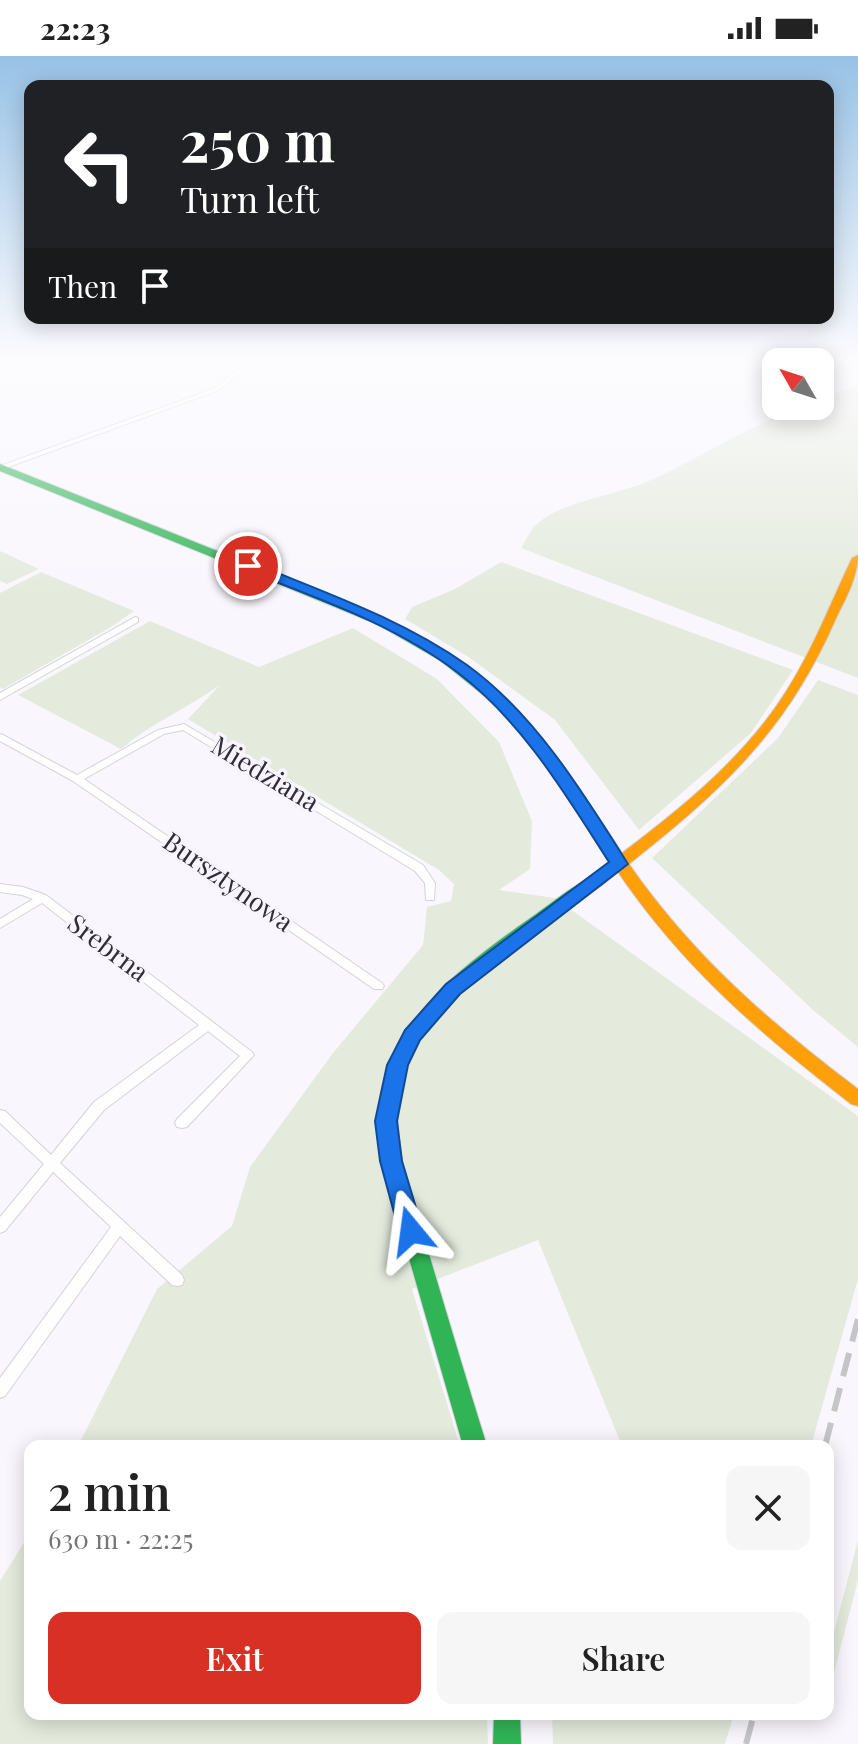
<!DOCTYPE html>
<meta charset="utf-8">
<style>
:root{--surface:#fff;--page:#f6f6f6;--text:#222;--muted:#767676;--accent:#d93025}
body{margin:0;font-family:"Playfair Display",serif;background:var(--page);color:var(--text);height:100vh;display:flex;flex-direction:column;font-size:30px;white-space:nowrap}
*{box-sizing:border-box;margin:0}
p{font-size:26px;color:var(--muted)}
.icon{flex:none;width:44px;height:44px;fill:none;stroke:currentColor;stroke-width:2;stroke-linecap:round;stroke-linejoin:round}
.map{position:relative;flex:1;overflow:hidden}
.drawer{position:absolute;left:24px;top:1384px;width:810px;height:280px;display:flex;flex-direction:column;background:var(--surface);border-radius:16px;box-shadow:0 4px 20px #0003}
.drawer>*{flex:none}
.hud{position:absolute;left:24px;top:24px;width:810px;height:244px;border-radius:16px;box-shadow:0 4px 20px #0003;background:#202124;color:#fff;overflow:hidden}
.needle{width:52px;rotate:309deg}
.controls{position:absolute;left:762px;top:292px;display:grid;gap:16px}
.controls a{display:grid;place-items:center;width:72px;height:72px;border-radius:16px;background:var(--surface);box-shadow:0 4px 20px #0003;font-size:40px}
.pin{position:absolute;display:grid;place-items:center;width:68px;height:68px;color:#fff;margin:-34px;border:4px solid #fff;border-radius:50%;box-shadow:0 2px 8px #0007}
.me{position:absolute;width:88px;margin:-44px;rotate:344deg;stroke-linejoin:round;filter:drop-shadow(0 0 6px #0008)}
.turn{display:flex;align-items:center;gap:28px;height:168px;padding:0 24px;font-size:36px}
.turn .icon{width:104px;height:104px;stroke-width:2.5}
.turn b{display:block;font-size:56px;line-height:68px}
.then{display:flex;align-items:center;height:76px;padding:0 24px;background:#0003;gap:16px;font-size:30px}
.round{display:grid;place-items:center;flex:none;width:84px;height:84px;border-radius:16px;background:var(--page)}
.head{display:flex;align-items:center;justify-content:space-between;height:136px;padding:0 24px}
h1{font-size:48px;font-weight:600;line-height:60px}
.cta{display:flex;gap:16px;margin-top:auto;padding:16px 24px}
.cta a{flex:1;height:92px;border-radius:16px;background:var(--accent);color:#fff;font-size:32px;font-weight:600;line-height:92px;text-align:center}
.cta a+a{background:var(--page);color:var(--text)}
.status{display:flex;justify-content:space-between;align-items:center;height:56px;padding:0 40px;background:var(--surface);direction:ltr}
.status svg{height:22px;fill:currentColor}
.map>svg:first-child{display:block}
.green{fill:#e4ebdd}
.lines{fill:none;stroke-linecap:round;stroke-linejoin:round}
.street-casing{stroke:#d5d2da;stroke-width:2}
.fast-casing{stroke:#d5d2da;stroke-width:2}
.slow-casing{stroke:#d5d2da;stroke-width:2}
.street{fill:#fefeff;fill-rule:evenodd}
.fast{fill:#30b455;fill-rule:evenodd}
.slow{fill:#ff9f0a;fill-rule:evenodd}
.rail{stroke:#c5c5c7;stroke-width:6;stroke-dasharray:24 12;stroke-linecap:butt}
.route{fill:#1a73e8;stroke:#114b97;stroke-width:2}
.labels{text-anchor:middle;stroke-width:7;stroke-linejoin:round;paint-order:stroke}
.street-label{font-size:26px;fill:#302d36;stroke:#f8f5ff}
</style>
<div class="status"><b>22:23</b><svg viewBox="0 0 49 12"><path d="M0 12V9h3v3zM5 12V6h3v6zM10 12V3h3v9zM15 12V0h3v12zM26 1h20v11H26zM47 4h2v5h-2z"/></svg></div>
<div class="map">
<svg width="858" height="1688" viewBox="0 0 858 1688">
<rect width="100%" height="100%" fill="#f9f7fd"/>
<!-- green -->
<path class="green" d="M858,329V622L521,492C526,485 531,472 538,467C561,447 612,439 641,428C687,411 777,350 820,350V344Z
M0,495L39,513L7,528L0,525Z
M501,506L793,614L751,677L639,774L555,664L467,600L405,563L412,551L455,533Z
M41,516L134,555L111,571L3,633L0,631V537Z
M150,565L259,611L353,572L437,623L499,686L532,765L530,813L499,834L555,842L858,1060V1223L811,1390H622L538,1184L412,1233L460,1390H78L157,1233L232,1170L250,1111L333,997L423,889L427,851L451,845L454,828L439,814L188,663L220,629C188,652 151,667 121,693L18,639Z
M818,624L858,639V991L813,954L652,802L778,682Z
M30,1477V1658H487L488,1688H0V1525Z
M858,1484V1524L828,1640V1599Z
M552,1658H734L725,1688H553Z"/>
<g class="lines">
<defs>
<path id="street" d="M254,302H261L217,335L0,414V410L213,333Z
M135,561L138,562V566L0,644V637Z
M184,668L423,809L435,827L434,844H426L425,827L415,815L183,674L164,678L84,723L382,927L384,930L382,933H374L73,725L0,685V678L3,679L77,719L158,674Z
M0,828L23,831L46,839L252,996L254,999L187,1071L182,1072L177,1071L175,1067L177,1063L240,1000L208,975L104,1054L60,1107L182,1219L184,1224L182,1229L177,1230L172,1229L120,1180L5,1340L0,1342V1322L111,1171L53,1116L5,1175L0,1177V1161L44,1108L0,1067V1054L5,1055L51,1099L94,1046L199,969L42,847L0,872V863L33,843L22,839L0,836Z"/>
<path id="fast" d="M0,408L385,562L451,599L509,647L507,650H497L441,605L377,568L0,415Z
M596,820L604,825L602,829C543,871 477,909 432,966C412,992 399,1024 398,1056C396,1105 415,1151 429,1198C448,1262 467,1326 487,1390H463L381,1105C379,1083 377,1060 381,1037C395,959 468,906 529,863C547,851 576,826 596,820Z
M494,1658H520L521,1688H493Z"/>
<path id="slow" d="M858,499C858,523 844,545 834,567C785,677 721,735 629,808C693,900 769,966 858,1033V1050L851,1048C760,977 684,913 618,816L602,829H590L588,825L612,805L541,700L495,647L497,644H507C552,691 586,743 622,797C683,751 746,700 787,634C813,593 831,546 852,502Z"/>
</defs>
<!-- street casing -->
<use href="#street" class="street-casing"/>
<!-- fast casing -->
<use href="#fast" class="fast-casing"/>
<!-- slow casing -->
<use href="#slow" class="slow-casing"/>
<!-- street -->
<use href="#street" class="street"/>
<!-- fast -->
<use href="#fast" class="fast"/>
<!-- slow -->
<use href="#slow" class="slow"/>
<!-- rail -->
<path class="rail" d="M825,1390L858,1263
M746,1688L754,1658"/>
</g>
<!-- sky -->
<linearGradient id="sky" x2="0" y2="1"><stop stop-color="#97c2e6"/><stop offset="0.56" stop-color="#fcfbfe"/><stop offset="1" stop-color="#fcfbfe" stop-opacity="0"/></linearGradient>
<rect width="858" height="538" fill="url(#sky)"/>
<!-- route -->
<path class="route" d="M243,507H253C326,537 402,563 467,609C535,658 584,738 628,808L460,938L420,984L408,1009L397,1065L402,1105L423,1175L419,1182L411,1185L403,1182L399,1175L380,1105L375,1065L387,1009L405,974L446,928L609,806C566,739 522,665 457,616C394,568 316,542 243,513Z"/>
<g class="labels">
<!-- street labels -->
<g class="street-label">
<text transform="translate(265 718) rotate(31)" y="9">Miedziana</text>
<text transform="translate(228 826) rotate(35)" y="9">Bursztynowa</text>
<text transform="translate(108 892) rotate(37)" y="9">Srebrna</text>
</g>
</g>
</svg>
<div class="controls">
<a><svg class="needle" viewBox="-14 -14 28 28"><path d="M0-13l5 13h-10z" fill="#e53935"/><path d="M0 13l5-13h-10z" fill="#767676"/></svg></a>
</div>
<div class="pin" style="left:248px;top:510px;background:#d93025"><svg class="icon" aria-label="arrive" viewBox="0 0 24 24"><path d="M6 21V4h12l-3 4 3 4H6"/></svg></div>
<svg class="me" style="left:411px;top:1175px" viewBox="-20 -20 40 40"><path d="M0-17L14 15 0 8-14 15z" fill="#1a73e8" stroke="#fff" stroke-width="4"/></svg>
<div class="hud">
<div class="turn"><svg class="icon" aria-label="left" viewBox="0 0 24 24"><path d="M17 20v-9H6M10 6l-5 5 5 5"/></svg><div><b>250 m</b>Turn left</div></div>
<div class="then">Then<svg class="icon" aria-label="arrive" viewBox="0 0 24 24"><path d="M6 21V4h12l-3 4 3 4H6"/></svg></div>
</div>
<section class="drawer">
<div class="head"><div><h1>2 min</h1><p>630 m · 22:25</p></div><a class="round"><svg class="icon" aria-label="close" viewBox="0 0 24 24"><path d="M6 6l12 12M18 6L6 18"/></svg></a></div>
<div class="cta"><a>Exit</a><a>Share</a></div>
</section>
</div>
